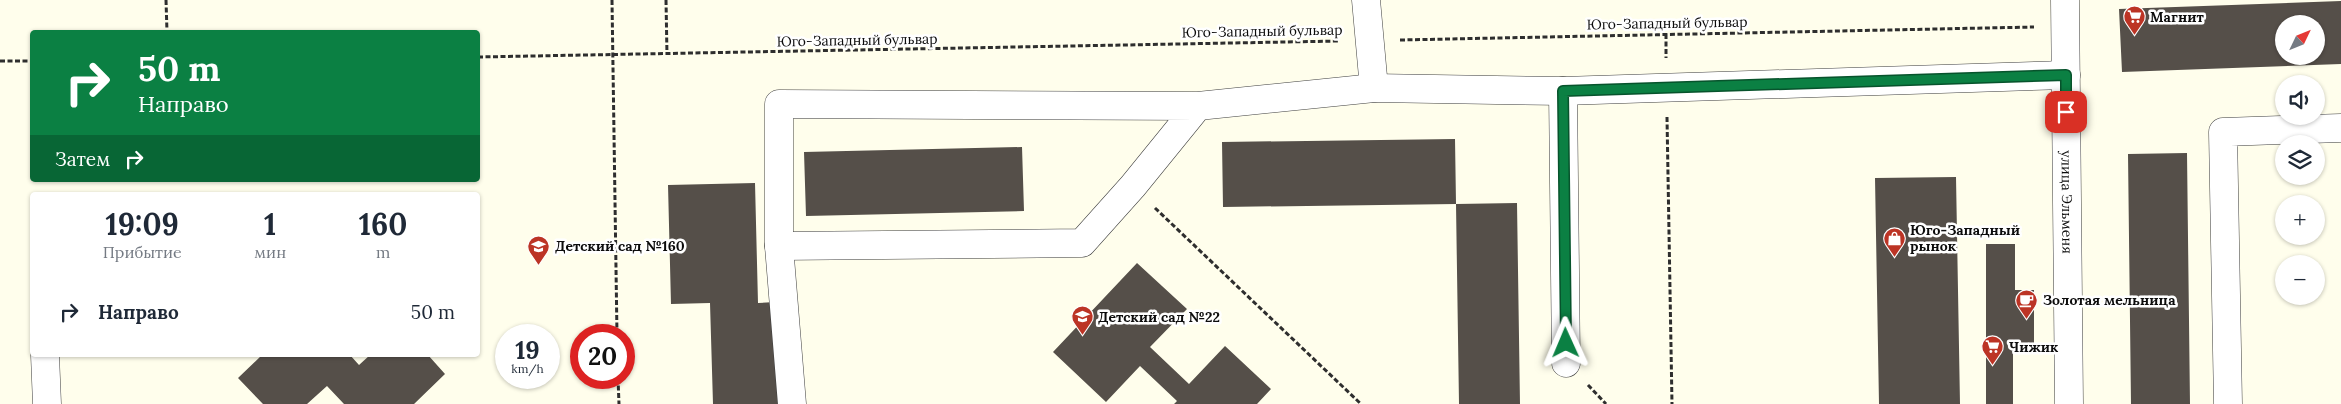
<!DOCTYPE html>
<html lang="ru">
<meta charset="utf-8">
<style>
:root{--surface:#fff;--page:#f2f2f3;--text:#1f2937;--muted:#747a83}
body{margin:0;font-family:Lora,serif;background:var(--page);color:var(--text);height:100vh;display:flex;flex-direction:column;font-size:19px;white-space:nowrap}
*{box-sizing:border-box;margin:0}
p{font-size:16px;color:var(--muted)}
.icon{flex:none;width:28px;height:28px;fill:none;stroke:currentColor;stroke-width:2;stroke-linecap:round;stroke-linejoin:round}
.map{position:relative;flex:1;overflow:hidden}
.details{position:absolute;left:30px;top:192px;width:450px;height:165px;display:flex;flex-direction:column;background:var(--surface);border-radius:5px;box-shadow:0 1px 4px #0004}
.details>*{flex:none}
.guide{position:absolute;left:30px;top:30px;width:450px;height:152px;border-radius:5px;box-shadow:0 1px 4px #0004;background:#0b8043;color:#fff;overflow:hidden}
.needle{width:32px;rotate:47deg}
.buttons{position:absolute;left:2275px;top:15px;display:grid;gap:10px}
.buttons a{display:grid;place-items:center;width:50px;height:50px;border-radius:50%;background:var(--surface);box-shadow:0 1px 4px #0004;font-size:25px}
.speed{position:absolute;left:495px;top:324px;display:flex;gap:10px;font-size:25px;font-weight:700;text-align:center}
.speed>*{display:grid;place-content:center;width:65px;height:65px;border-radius:50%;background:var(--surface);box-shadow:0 1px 4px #0004;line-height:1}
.speed small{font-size:12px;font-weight:400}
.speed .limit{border:8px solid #d22;background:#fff;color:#111}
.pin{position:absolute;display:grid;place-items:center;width:42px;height:42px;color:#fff;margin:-21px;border-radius:10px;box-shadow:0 2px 8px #0006}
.me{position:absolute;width:55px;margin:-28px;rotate:359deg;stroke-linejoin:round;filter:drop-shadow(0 0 4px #0008)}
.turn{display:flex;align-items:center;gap:18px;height:105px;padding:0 25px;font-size:22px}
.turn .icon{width:65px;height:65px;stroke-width:2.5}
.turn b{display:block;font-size:35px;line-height:42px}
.then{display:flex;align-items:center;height:48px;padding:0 25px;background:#0003;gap:10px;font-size:19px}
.eta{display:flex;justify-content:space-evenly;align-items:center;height:85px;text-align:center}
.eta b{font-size:30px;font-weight:700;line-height:35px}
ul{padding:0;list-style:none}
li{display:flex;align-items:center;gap:15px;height:70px;padding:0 25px}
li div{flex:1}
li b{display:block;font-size:19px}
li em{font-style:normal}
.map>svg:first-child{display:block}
.building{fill:#554f49;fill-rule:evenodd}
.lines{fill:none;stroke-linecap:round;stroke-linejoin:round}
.minor-casing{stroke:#3f3f3f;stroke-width:29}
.path{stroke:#2e2e2e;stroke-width:3;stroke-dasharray:5 2.5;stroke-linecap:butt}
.minor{stroke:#fff;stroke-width:28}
.route-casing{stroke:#07532c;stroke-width:12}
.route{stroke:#0b8043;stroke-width:9}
.labels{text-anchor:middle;stroke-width:5;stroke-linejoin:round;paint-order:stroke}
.poi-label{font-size:14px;font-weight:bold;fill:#0c0c0c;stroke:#fff;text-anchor:start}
.street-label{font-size:14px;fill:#0c0c0c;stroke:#fff}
</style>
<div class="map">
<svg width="2341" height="404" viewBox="0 0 2341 404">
<rect width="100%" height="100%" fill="#fffeec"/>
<!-- building -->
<path class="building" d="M2341,1V64L2122,72L2119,9ZM2284,24H2316V56H2284Z
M1455,139L1456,204L1223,207L1222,142Z
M1022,147L1024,211L806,216L804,152Z
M2187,153L2190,404H2131L2128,154Z
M1956,177L1960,404H1879L1875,178Z
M755,183L758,303L775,302L778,404H713L710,303L671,304L668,185Z
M1517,203L1520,404H1459L1456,204Z
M1986,244H2015V290H2034V351H2013V404H1986Z
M1137,263L1187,309L1150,347L1189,384L1225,346L1271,389L1257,404H1174L1177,401L1140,366L1106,402L1053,352Z
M262,355H350L359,365L370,355H428L445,374L414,404H344L327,386L307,404H263L238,378Z"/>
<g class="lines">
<defs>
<g id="minor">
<path d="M1366,0L1374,88"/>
<path id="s1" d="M2065,0L2069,404"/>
<path d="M1563,91L1566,363"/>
<path d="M1198,106L1133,186L1082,243L779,246V104L1198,106L1374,88L1563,91L2066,75"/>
<path d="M779,246L792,404"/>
<path d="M45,355L47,404"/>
<path d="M2228,404L2223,132L2341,128"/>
</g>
</defs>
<!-- minor casing -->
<use href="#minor" class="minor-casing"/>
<!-- path -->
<path class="path" d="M166,0L167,32
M612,0L617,335
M666,0L667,55
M1666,34V58
M1400,40L2034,27
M478,57L1339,41
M0,61H32
M1667,117L1672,404
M1155,208L1361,404
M618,378L619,404
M1588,385L1606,404"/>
<!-- minor -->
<use href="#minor" class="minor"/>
</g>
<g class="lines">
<defs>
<path id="route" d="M1566,343L1563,91L2066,75V112"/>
</defs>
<!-- route casing -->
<use href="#route" class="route-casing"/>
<!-- route -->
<use href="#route" class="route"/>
</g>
<!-- icons -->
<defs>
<symbol id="supermarket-pin" viewBox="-11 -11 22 30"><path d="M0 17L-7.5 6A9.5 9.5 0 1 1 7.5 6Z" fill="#bc3425" stroke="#fff"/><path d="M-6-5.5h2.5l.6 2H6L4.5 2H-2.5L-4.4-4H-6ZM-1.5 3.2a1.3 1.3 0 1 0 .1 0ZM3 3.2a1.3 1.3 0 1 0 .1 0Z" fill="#fff"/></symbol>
<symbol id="shop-pin" viewBox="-11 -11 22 30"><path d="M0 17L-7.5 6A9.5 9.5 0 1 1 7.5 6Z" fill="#bc3425" stroke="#fff"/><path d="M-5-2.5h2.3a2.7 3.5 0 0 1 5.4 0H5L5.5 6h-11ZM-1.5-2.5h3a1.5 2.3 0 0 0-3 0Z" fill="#fff"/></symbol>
<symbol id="school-pin" viewBox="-11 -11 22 30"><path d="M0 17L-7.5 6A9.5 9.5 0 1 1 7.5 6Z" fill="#bc3425" stroke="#fff"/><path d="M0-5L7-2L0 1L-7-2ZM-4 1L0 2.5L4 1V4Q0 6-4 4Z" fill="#fff"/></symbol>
<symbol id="cafe-pin" viewBox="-11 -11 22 30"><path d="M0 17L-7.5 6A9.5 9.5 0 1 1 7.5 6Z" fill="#bc3425" stroke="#fff"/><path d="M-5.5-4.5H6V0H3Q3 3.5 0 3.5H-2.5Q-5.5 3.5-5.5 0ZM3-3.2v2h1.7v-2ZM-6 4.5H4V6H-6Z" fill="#fff"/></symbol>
</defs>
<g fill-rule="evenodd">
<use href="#supermarket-pin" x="2122" y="4" width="25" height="34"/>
<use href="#shop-pin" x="1882" y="226" width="25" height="34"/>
<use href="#school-pin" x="526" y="234" width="25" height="34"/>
<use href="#cafe-pin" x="2014" y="288" width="25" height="34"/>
<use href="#school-pin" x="1070" y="304" width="25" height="34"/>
<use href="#supermarket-pin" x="1980" y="334" width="25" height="34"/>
</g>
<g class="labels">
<!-- poi labels -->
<g class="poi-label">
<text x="2150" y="22">Магнит</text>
<text x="1910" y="235">Юго-Западный<tspan x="1910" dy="16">рынок</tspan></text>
<text x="555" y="251">Детский сад №160</text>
<text x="2043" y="305">Золотая мельница</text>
<text x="1098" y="322">Детский сад №22</text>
<text x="2009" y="352">Чижик</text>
</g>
<!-- street labels -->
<g class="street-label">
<text transform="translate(1667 23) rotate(-1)" y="5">Юго-Западный бульвар</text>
<text transform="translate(1262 31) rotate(-1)" y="5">Юго-Западный бульвар</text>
<text transform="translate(857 40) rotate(-1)" y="5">Юго-Западный бульвар</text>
<text dy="5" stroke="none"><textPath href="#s1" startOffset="202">улица Эльменя</textPath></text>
</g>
</g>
</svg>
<div class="buttons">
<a><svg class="needle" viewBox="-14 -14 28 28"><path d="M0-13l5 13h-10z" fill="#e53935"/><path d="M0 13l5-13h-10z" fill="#747a83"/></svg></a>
<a><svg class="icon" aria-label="sound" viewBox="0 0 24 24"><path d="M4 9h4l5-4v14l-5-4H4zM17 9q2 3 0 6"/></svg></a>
<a><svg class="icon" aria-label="layers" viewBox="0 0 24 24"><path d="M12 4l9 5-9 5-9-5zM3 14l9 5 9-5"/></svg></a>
<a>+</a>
<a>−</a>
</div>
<div class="speed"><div>19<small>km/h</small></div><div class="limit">20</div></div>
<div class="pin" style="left:2066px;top:112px;background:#d93025"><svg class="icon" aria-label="arrive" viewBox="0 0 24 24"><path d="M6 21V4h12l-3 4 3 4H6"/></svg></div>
<svg class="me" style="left:1566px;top:343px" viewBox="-20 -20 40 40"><path d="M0-17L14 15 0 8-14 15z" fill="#0b8043" stroke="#fff" stroke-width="4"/></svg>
<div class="guide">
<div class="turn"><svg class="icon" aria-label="right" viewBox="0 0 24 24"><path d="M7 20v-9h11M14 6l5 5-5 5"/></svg><div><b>50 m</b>Направо</div></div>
<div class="then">Затем<svg class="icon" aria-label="right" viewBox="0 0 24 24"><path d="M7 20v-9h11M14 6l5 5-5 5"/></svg></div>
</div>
<section class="details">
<div class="eta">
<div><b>19:09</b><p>Прибытие</p></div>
<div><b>1</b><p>мин</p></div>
<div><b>160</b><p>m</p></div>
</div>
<ul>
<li><svg class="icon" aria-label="right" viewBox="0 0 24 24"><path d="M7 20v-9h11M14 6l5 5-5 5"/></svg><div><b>Направо</b></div><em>50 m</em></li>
</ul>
</section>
</div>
